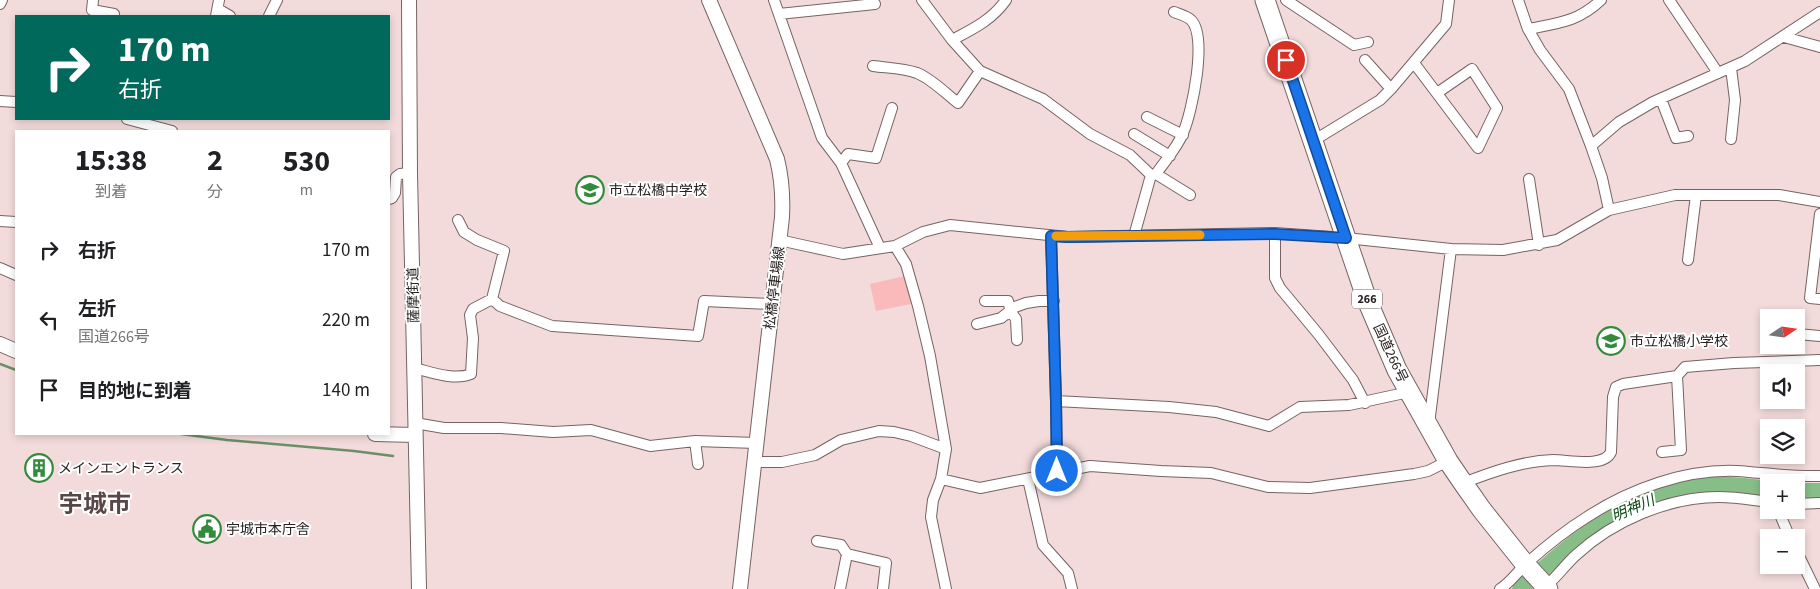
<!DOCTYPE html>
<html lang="ja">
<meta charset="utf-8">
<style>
:root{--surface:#fff;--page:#f6f6f6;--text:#202124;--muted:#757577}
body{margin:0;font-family:"Source Sans 3","Noto Sans JP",sans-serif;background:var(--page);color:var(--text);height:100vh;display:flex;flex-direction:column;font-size:19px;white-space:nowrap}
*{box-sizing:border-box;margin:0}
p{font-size:16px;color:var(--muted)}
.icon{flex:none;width:28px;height:28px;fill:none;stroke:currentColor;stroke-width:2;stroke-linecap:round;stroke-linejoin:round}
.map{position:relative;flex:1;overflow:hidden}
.panel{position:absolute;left:15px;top:130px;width:375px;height:305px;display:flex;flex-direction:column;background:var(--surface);border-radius:0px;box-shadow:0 2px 8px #0003}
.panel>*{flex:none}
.hud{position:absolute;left:15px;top:15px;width:375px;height:105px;border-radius:0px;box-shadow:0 2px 8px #0003;background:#00695c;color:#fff;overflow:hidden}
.needle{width:32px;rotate:77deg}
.buttons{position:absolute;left:1760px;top:309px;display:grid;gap:10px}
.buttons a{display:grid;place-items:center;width:45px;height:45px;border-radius:0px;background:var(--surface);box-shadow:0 2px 8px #0003;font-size:25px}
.pin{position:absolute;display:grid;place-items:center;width:42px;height:42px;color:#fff;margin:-21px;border:2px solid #fff;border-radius:50%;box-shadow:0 1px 5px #0007}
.me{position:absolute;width:55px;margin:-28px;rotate:0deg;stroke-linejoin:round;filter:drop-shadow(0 0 4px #0008)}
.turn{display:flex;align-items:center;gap:18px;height:105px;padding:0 20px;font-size:22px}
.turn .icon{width:65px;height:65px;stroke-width:2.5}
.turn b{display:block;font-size:35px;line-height:42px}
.eta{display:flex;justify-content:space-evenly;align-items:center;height:85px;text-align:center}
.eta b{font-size:30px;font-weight:700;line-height:35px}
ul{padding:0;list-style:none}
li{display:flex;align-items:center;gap:15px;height:70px;padding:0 20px}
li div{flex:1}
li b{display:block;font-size:19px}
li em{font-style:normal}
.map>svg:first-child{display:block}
.green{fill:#fab9ba}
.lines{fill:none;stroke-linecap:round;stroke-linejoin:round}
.stream{stroke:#6b8f69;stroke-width:2.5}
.river{stroke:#87be88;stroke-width:16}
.street-casing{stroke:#776363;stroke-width:12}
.secondary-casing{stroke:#776363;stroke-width:16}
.highway-casing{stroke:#776363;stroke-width:21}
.street{stroke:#fff;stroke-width:10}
.secondary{stroke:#fff;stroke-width:14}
.highway{stroke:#fff;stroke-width:19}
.route-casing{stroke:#114b97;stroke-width:12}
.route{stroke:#1a73e8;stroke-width:9}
.slow{stroke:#f59e0b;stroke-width:9}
.labels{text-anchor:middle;stroke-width:4;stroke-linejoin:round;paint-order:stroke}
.shield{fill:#fff;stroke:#6a6464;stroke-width:1}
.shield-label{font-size:12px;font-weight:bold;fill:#2a2222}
.poi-label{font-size:14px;fill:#2a2222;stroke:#fff;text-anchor:start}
.street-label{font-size:14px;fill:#2a2222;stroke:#fff}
.water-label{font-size:15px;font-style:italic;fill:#0d4815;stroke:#fff}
.town-label{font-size:24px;font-weight:bold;fill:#594646;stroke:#fff}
</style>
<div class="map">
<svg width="1820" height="589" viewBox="0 0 1820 589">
<rect width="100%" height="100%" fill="#f3dbdb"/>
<!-- green -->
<path class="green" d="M905,276L911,304L876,311L870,284Z"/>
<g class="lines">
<!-- stream -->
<path class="stream" d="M0,364L16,370
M181,434L227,440L354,451L393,456"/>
<!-- river -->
<path class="river" d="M1796,491H1820
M1520,589C1578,538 1626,493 1708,485C1728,483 1749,487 1769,489"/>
<defs>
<path id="street" d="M93,0L92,10L114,14
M774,0L822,138L841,163L880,248
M922,0L952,40L980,71L1043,99L1090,134L1130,155L1151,175L1134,236
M1286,0L1354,45L1368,42
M1518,0L1528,29L1540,50L1569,89L1591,146L1602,178L1609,210
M1669,0L1718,73
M0,4L2,0
M218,9L230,16
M779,14L875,4
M216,16L219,0
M269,16L277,0
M1528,29C1558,23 1578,22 1601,0
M1784,37L1820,47
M952,40C973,29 992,20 1006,0
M1365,60L1391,89
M1414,63L1478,148L1497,108L1472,69L1437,93
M873,66C888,68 903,68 917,73C932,79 945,93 958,103L980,71
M1661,99L1676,138L1688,136
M0,101L16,102
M1147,117L1183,135
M127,119L172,131
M1134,134L1170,156
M1731,139L1735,100L1731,68
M1313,141L1380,100L1391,89L1446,24L1449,0
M1591,146L1619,122L1653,102L1745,61L1820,12
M841,163L848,154L876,158L892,108
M1156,174C1165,161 1177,148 1183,133C1192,113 1208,36 1191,20C1187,16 1179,14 1174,12
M1151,175L1156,174L1190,195
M1529,179L1539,245
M389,199L392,198L395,193L396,177L400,174L410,173
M1820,214L1810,298L1820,299
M458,220L464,232L477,240L504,251L492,299L500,306L552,326L698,336L704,301L771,304
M0,221L16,222
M1275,233V278L1280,288L1319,335L1353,380L1365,403
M1051,235L1056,401L1057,471
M779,240L843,254L895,246L923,232L950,225L1068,237L1275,233L1346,238L1451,249L1503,250L1557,240L1609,210L1675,195H1779L1820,202
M895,246L906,264L918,306L930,356L946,449L941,479L933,500L931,517L946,589
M1688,260L1696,195
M0,268L16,275
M985,301H1008L1011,312L1016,319L1017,340
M977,324L1001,318L1015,307L1026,303L1039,301H1054
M1797,334L1820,336
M414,368C431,372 454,381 471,374L473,338L470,315L473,309L492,299
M1056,401L1169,407L1216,412L1269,426L1300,407L1349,405L1409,392
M415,423L444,428H501L553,432L591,430L650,446L695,441L757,443
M1429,424L1451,249
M695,441L698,464
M1662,452L1681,450L1677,376L1685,367L1734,363L1820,360
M754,462H782L815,455L841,440L879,431L894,432L911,436L946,449
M941,479L980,488L1090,466L1161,471L1211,473L1268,487L1310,488L1414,474L1428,471L1448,461
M1028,479L1043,545L1068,573L1072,589
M1463,483C1492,472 1522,461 1553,460C1569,460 1604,468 1611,452L1613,397L1616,387L1623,384L1677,376
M1796,504L1820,503
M1778,510L1790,538
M817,541L841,545L847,554
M1796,550L1815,589
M1544,588C1556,578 1565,565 1576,555C1613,521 1668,497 1719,497C1736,497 1752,500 1769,502
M840,589L847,554L886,563L883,589
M1500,589C1511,582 1517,572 1527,563C1545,547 1566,530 1587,517C1630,489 1685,469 1737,471C1765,473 1792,477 1820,476"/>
<path id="secondary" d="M409,0L410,173L419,589
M709,0L777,159C782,179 783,197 782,217L740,589
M0,344L16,351
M375,434L415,435"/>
<path id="highway" d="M1265,0L1367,300L1397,370L1448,461L1463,483L1482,510L1525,564L1548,589"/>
</defs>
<!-- street casing -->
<use href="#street" class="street-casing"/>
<!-- secondary casing -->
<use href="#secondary" class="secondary-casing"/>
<!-- highway casing -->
<use href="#highway" class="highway-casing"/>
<!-- street -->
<use href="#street" class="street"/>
<!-- secondary -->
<use href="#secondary" class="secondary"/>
<!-- highway -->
<use href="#highway" class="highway"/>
</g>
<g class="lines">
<defs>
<path id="route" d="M1057,471L1056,401L1051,236L1068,237L1275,234L1346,238L1286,60"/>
</defs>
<!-- route casing -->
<use href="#route" class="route-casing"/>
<!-- route -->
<use href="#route" class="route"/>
<!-- slow -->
<path class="slow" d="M1056,236L1200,235"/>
</g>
<!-- icons -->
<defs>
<symbol id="school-ring" viewBox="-11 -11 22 22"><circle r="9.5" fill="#fff" stroke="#328b3b" stroke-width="1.5"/><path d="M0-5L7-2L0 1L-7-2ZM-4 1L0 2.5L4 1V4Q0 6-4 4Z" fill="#328b3b"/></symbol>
<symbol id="building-ring" viewBox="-11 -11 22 22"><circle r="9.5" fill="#fff" stroke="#328b3b" stroke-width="1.5"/><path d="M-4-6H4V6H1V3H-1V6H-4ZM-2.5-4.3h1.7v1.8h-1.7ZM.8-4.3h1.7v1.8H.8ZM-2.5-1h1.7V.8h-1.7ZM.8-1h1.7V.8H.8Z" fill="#328b3b"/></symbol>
<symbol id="civic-ring" viewBox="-11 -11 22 22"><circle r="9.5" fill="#fff" stroke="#328b3b" stroke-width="1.5"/><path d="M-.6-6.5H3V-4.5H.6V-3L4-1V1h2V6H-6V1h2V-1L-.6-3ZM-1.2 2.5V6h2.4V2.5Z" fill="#328b3b"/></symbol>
</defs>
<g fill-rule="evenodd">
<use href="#school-ring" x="574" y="174" width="32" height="32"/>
<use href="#school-ring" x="1595" y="325" width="32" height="32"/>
<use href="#building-ring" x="23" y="452" width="32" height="32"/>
<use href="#civic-ring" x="191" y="513" width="32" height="32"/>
</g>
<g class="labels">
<!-- shield labels -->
<rect class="shield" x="1352" y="289.5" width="30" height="19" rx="4"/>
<g class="shield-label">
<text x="1367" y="303">266</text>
</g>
<!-- poi labels -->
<g class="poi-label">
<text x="609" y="195">市立松橋中学校</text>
<text x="1630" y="346">市立松橋小学校</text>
<text x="58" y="473">メインエントランス</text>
<text x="226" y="534">宇城市本庁舎</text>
</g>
<!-- street labels -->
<g class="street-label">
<text transform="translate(774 288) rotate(-83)" y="5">松橋停車場線</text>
<text transform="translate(413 295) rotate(-91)" y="5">薩摩街道</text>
<text transform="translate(1391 353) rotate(65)" y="5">国道266号</text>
</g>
<!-- water labels -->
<g class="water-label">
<text transform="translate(1633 508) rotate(-23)" y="5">明神川</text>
</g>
<!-- town labels -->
<g class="town-label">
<text x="95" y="512">宇城市</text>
</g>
</g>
</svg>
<div class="buttons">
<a><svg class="needle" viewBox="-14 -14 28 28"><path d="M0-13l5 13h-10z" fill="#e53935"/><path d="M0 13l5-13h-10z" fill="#757577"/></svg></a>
<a><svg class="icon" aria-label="sound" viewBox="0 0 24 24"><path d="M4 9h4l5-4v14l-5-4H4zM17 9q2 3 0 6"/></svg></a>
<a><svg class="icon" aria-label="layers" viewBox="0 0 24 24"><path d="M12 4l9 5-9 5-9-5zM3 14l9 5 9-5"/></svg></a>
<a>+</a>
<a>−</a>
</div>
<div class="pin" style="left:1286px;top:60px;background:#d93025"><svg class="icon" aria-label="arrive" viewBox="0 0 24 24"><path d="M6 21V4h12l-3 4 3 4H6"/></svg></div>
<svg class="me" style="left:1057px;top:471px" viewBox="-20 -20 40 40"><circle r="17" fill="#1a73e8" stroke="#fff" stroke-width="3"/><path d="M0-11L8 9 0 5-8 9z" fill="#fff"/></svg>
<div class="hud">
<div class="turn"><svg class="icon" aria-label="right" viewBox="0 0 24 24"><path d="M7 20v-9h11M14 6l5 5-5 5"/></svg><div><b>170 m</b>右折</div></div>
</div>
<section class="panel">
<div class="eta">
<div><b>15:38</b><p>到着</p></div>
<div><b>2</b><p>分</p></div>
<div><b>530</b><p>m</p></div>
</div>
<ul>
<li><svg class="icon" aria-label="right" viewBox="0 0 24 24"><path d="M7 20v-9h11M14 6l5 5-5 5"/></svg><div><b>右折</b></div><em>170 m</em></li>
<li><svg class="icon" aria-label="left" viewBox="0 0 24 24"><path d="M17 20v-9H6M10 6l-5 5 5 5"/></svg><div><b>左折</b><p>国道266号</p></div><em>220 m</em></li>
<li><svg class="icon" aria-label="arrive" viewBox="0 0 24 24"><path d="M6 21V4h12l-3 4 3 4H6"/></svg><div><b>目的地に到着</b></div><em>140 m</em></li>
</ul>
</section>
</div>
